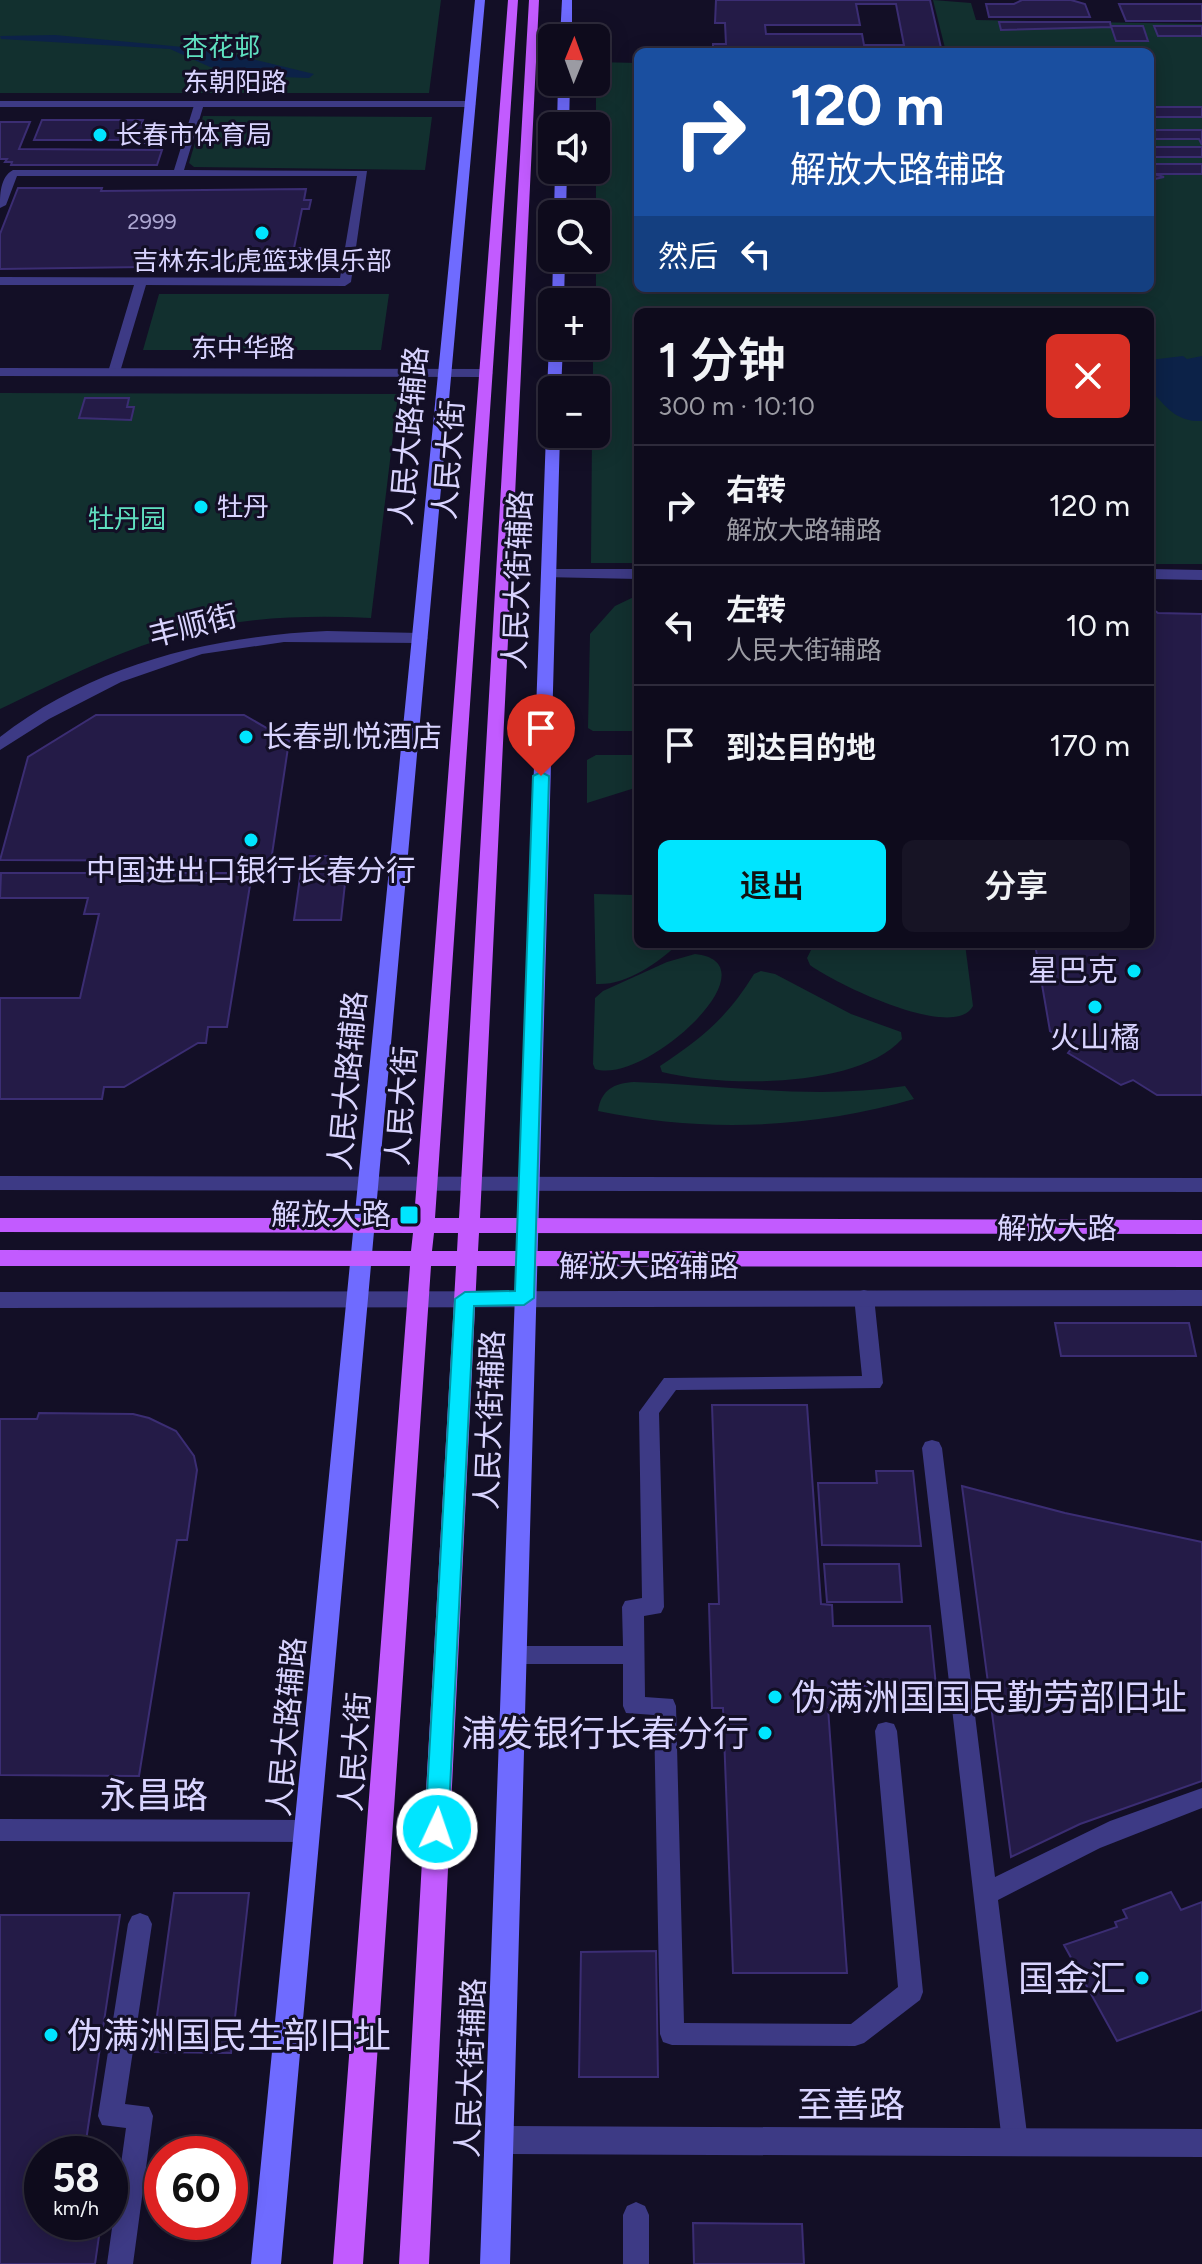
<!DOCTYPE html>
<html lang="zh">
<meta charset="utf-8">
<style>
:root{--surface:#0e0b1c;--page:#171425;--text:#f1f3f6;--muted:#9b9ba3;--line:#2e2b3b;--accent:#00e5ff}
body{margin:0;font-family:Figtree,"Noto Sans SC",sans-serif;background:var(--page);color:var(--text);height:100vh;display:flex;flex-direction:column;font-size:30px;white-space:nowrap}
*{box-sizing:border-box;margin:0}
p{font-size:26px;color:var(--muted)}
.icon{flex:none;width:44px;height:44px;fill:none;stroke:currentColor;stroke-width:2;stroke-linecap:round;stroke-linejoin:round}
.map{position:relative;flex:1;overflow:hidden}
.drawer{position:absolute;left:634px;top:308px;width:520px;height:640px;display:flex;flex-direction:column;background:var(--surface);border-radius:12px;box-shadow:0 4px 20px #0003,0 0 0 2px var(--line)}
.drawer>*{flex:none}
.top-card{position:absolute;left:634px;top:48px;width:520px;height:244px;border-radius:12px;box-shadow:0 4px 20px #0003,0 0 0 2px var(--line);background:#1a4fa0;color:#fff;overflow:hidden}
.needle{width:52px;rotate:1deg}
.controls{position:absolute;left:538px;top:24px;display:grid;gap:16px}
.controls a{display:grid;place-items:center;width:72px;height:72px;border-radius:12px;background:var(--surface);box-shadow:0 4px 20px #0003,0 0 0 2px var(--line);font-size:40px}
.speed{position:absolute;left:24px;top:2136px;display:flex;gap:16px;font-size:40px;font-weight:700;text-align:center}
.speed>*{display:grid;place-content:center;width:104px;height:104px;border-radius:50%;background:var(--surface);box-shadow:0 4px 20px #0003,0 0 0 2px var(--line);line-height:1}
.speed small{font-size:20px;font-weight:400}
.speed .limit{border:12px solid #d22;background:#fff;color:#111}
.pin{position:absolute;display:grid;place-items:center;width:68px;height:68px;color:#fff;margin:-82px -34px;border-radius:50% 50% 50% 0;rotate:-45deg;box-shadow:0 0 8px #0007}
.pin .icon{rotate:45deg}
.me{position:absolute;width:88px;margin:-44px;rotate:3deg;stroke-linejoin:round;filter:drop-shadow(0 0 6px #0008)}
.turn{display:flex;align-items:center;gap:28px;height:168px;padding:0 24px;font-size:36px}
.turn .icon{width:104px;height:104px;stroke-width:2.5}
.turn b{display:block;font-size:56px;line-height:68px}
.then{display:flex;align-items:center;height:76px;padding:0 24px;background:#0003;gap:16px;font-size:30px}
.round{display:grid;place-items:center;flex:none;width:84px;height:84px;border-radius:12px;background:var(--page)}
.overview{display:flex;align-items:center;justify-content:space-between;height:136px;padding:0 24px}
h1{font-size:48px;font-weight:600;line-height:60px}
.cta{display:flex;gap:16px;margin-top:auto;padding:16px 24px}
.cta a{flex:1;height:92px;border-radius:12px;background:var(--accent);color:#111;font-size:32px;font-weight:600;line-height:92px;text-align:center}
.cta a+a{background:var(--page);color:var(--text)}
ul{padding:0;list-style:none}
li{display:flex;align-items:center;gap:24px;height:120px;padding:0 24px;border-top:2px solid var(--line)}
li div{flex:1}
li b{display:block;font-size:30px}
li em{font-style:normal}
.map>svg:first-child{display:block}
.green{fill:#12302f}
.water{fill:#0c2248}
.building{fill:#241b47;stroke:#3b2d73;stroke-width:2;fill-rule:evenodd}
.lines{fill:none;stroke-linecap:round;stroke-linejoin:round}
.service{fill:#3d3a85;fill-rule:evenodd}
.minor{fill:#3d3a85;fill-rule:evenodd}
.tertiary{fill:#3d3a85;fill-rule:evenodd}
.secondary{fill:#6f6bff;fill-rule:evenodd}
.primary{fill:#c25bff;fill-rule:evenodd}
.route{fill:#00e5ff;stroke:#0095a6;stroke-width:2}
.poi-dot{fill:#00e5ff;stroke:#130f26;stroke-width:3}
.labels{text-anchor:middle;stroke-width:6;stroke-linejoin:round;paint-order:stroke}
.far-number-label{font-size:22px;fill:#aca6d1}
.far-park-label{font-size:26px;fill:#5fe0c0;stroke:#130f26}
.far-street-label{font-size:26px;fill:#d9d4ff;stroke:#130f26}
.far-poi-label{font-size:26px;fill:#d9d4ff;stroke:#130f26;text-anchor:start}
.street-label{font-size:30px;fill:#d9d4ff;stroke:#130f26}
.poi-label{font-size:30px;fill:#d9d4ff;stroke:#130f26}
.near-poi-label{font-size:36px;fill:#d9d4ff;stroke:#130f26;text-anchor:start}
.near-street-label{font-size:36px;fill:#d9d4ff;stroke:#130f26}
</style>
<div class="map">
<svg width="1202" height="2264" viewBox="0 0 1202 2264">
<rect width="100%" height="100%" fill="#130f26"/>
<!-- green -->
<path class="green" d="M0,0H441L429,93H0Z
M933,0L971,3L976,20L1202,24V564H1150V312H638V563H591L592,434H596V390H593V346H596V62L638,63V288H1150V52H946Z
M203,116L432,117L425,170L194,167L189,163Z
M159,294H389L381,350H143Z
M0,393L398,394L371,618C305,615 240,617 176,635C115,652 57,682 0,709Z
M638,595V731H593L588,728L590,634L615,606Z
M596,755H638V787L587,803V760Z
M594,894L634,895V909L638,910V944H678C658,963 625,986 596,984Z
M814,944H965L973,1006C954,1042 834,983 810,965L807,958Z
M695,954C778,963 645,1086 595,1069L593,1064L595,998L603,991L667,962Z
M761,971L775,974L851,1014L901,1032L902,1039C857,1089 722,1087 662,1072L660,1066C702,1038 727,1018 754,974Z
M634,1082C725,1085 814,1100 905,1086L914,1099C809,1129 704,1133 598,1111C601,1090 614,1083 634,1082Z"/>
<!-- water -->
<path class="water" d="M55,35L215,50L314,74L309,78L280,77L210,67L170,49L1,39L0,36Z
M1183,356L1187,359L1202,356V421C1176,422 1166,407 1150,389V360Z"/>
<!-- building -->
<path class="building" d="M716,0H930L942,52H713V44H726L725,23H715ZM856,4H896L904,45H864L862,34H766L765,25H860Z
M1022,0H1071L1085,4L1090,17H989L986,4H1014Z
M1119,4H1202V21H1126Z
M999,22H1110L1111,27L1001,30Z
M1111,26H1143L1148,41H1116Z
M1154,26H1202V36H1158Z
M1150,107H1202V117H1150Z
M42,120H143L142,123H164L158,143H135L137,140H34Z
M0,122H30L19,149L162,150L157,165H11L12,162H5L7,159H0Z
M1150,130H1202V145L1199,139H1150Z
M1150,147H1202V157H1151L1153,164H1202V174H1154L1164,177L1150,180Z
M18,188H102L101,191L306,189L304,200H311L309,209H302L294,248H301L299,257H292L289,270H215L216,266L0,269V234Z
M85,398H129L127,407H134L131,420L79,418Z
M1150,607L1158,613L1202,614V1095H1157L1133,1080L1121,1085L1068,1053L1074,1045L1050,1031L1035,944H1150Z
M96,715H244L289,741L271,861L0,860L28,757Z
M303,856H348L341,920H294Z
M1,873H252L227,1027H208L206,1043H198L124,1087H104L102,1099H0V998H80L99,914H84L88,898H0Z
M1055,1323H1189L1196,1356H1061Z
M712,1405H807L821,1604L832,1605L833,1626H930L936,1686H838L840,1708H828L847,1973H733L723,1708H712L709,1604H719Z
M39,1413L133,1414L149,1418L176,1431L194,1456L197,1470L187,1540H177L139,1776L0,1775V1419H37Z
M876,1471H913L921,1546L822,1545L818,1483H877Z
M962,1486L1065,1513L1202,1542V1781L1080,1824L1011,1857Z
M824,1564H899L902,1602H827Z
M1171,1892L1181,1910L1202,1902V2010L1117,2041L1064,1945L1117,1927L1115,1922L1127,1918L1123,1910Z
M174,1893H249L231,2053L152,2052Z
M0,1915H120L84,2154H42V2222H101L95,2264H0Z
M656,1951L658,2077H579L581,1952Z
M693,2223L802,2224L804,2264H694Z"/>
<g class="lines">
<!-- service -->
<path class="service" d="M195,102L204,104L184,170L367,171L351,282L345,286L146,285L120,372L110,375L108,372L134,285H0V277L340,278L357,176H17L6,205L0,208C0,195 0,177 13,170H174Z
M864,1290L871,1292L874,1297L883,1383L880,1388L676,1390L659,1413L664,1607L661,1613L644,1616L645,1697L673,1699L676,1706L684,2023L851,2024L898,1987L875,1731L878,1724L886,1722L894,1724L897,1731L923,1992L920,2000L864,2043L855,2046L672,2045L663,2042L660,2034L654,1715L626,1713L623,1706V1664H513L505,1661L502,1655L505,1649L513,1646H623L622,1607L625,1601L642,1598L639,1412L664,1378L862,1376L854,1297L857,1292Z
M932,1440L939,1442L942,1448L995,1877L1110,1821L1202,1788V1808L1100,1848L998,1900L1028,2142L1024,2151L1015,2154L1006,2151L1002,2142L922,1448L925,1442Z
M140,1913L148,1916L152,1924L125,2104L149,2107L153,2116L133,2264H107L126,2128L102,2125L98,2116L128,1924L132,1916Z
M636,2202L645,2206L649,2215V2264H623V2215L627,2206Z"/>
<!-- minor -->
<path class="minor" d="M327,631L420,633L428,638L420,643L284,642L202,654L121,682L49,719L0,750V737C93,664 212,636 327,631Z"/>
<!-- tertiary -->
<path class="tertiary" d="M0,101H470L476,104L470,107H0Z
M0,368L486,369L493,373L486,377L0,376Z
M548,569H638V579L543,577V571Z
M1150,569L1202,570V580L1150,579Z
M0,1176L1202,1178V1192L0,1190Z
M1202,1290V1306L0,1308V1292Z
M0,1819L307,1820L316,1823L320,1831L316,1839L307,1842L0,1841Z
M499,2126L1202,2129V2157L499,2154L489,2150L485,2140L489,2130Z"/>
<!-- secondary -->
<path class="secondary" d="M475,0H485L281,2264H251Z
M562,0H572V38H560Z
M558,82H570L569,126H557Z
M555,170H567L566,214H554Z
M553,258H565L564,302L552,304Z
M552,343V346H563L561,390H552V394L547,390L549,346Z
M552,430V434H560L510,2264H480L546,434Z"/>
<!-- primary -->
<path class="primary" d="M508,0H518L435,1218H459L529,0H539L480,1218L1202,1220V1234L479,1233L478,1251H1202V1267L477,1266L429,2264H399L456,1266H431L363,2264H333L410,1266H0V1250L411,1251L413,1233L0,1232V1218H414ZM434,1233H458L457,1251H432Z"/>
</g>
<!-- route -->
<path class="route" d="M541,772L549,776L534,1298L524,1305L474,1306L448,1829L445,1836L437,1839L428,1836L425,1829L455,1299L465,1292L515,1291L533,776Z"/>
<!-- markers -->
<g class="poi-dot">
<circle cx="100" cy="135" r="8"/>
<circle cx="262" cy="233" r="8"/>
<circle cx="201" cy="507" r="8"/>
<circle cx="246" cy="737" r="8"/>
<circle cx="251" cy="840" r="8"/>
<circle cx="1134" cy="971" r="8"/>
<circle cx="1095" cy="1007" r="8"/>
<rect x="399" y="1205" width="20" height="20" rx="4"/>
<circle cx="775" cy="1697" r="8"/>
<circle cx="765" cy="1733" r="8"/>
<circle cx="1142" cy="1978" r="8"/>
<circle cx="51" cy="2035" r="8"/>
</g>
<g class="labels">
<!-- far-number labels -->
<g class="far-number-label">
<text x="152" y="229">2999</text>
</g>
<!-- far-park labels -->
<g class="far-park-label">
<text x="221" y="56">杏花邨</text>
<text x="127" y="528">牡丹园</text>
</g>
<!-- far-street labels -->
<g class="far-street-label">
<text x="235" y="91">东朝阳路</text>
<text x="243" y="357">东中华路</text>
</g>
<!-- far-poi labels -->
<g class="far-poi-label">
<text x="116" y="144">长春市体育局</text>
<text x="262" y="270" text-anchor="middle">吉林东北虎篮球俱乐部</text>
<text x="217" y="516">牡丹</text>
</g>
<!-- street labels -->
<g class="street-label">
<text transform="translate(409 436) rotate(-85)" y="10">人民大路辅路</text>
<text transform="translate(449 460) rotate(-86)" y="10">人民大街</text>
<text transform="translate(518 580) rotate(-88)" y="10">人民大街辅路</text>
<text transform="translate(193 626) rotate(-14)" y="10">丰顺街</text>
<text transform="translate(348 1081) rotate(-85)" y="10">人民大路辅路</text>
<text transform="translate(402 1106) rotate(-86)" y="10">人民大街</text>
<text x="1057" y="1239">解放大路</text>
<text x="649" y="1277">解放大路辅路</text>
<text transform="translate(490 1420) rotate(-88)" y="10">人民大街辅路</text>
<text transform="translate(287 1727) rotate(-85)" y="10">人民大路辅路</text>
<text transform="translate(355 1752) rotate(-86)" y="10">人民大街</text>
<text transform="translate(471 2068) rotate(-88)" y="10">人民大街辅路</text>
</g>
<!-- poi labels -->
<g class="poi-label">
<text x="262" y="747" text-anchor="start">长春凯悦酒店</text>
<text x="251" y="881">中国进出口银行长春分行</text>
<text x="1118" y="981" text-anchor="end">星巴克</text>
<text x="1095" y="1048">火山橘</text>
<text x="391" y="1225" text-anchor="end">解放大路</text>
</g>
<!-- near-poi labels -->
<g class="near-poi-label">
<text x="791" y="1710">伪满洲国国民勤劳部旧址</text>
<text x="749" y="1746" text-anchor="end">浦发银行长春分行</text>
<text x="1126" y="1991" text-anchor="end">国金汇</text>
<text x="67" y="2048">伪满洲国民生部旧址</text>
</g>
<!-- near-street labels -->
<g class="near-street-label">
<text x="154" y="1808">永昌路</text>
<text x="851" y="2117">至善路</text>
</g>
</g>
</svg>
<div class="controls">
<a><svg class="needle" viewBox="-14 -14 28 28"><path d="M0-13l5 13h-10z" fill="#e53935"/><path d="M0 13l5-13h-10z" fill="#9b9ba3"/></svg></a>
<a><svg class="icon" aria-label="sound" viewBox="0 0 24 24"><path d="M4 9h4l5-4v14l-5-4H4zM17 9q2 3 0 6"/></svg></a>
<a><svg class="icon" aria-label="search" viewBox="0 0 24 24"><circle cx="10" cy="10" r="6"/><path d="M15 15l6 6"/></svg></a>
<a>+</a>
<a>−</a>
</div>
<div class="speed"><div>58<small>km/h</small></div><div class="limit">60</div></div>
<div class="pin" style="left:541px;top:776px;background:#d93025"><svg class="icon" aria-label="arrive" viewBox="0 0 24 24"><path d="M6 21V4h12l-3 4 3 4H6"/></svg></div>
<svg class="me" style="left:437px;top:1829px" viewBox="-20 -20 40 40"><circle r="17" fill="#00e5ff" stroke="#fff" stroke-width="3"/><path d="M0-11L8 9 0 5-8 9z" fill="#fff"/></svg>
<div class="top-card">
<div class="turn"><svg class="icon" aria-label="right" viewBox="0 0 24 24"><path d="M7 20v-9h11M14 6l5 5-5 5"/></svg><div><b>120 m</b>解放大路辅路</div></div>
<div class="then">然后<svg class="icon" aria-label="left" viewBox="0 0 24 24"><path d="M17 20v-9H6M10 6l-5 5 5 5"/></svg></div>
</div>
<section class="drawer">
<div class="overview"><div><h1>1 分钟</h1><p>300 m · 10:10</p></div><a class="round" style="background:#d93025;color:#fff"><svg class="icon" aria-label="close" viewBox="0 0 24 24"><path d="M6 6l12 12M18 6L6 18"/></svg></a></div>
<ul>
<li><svg class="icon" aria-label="right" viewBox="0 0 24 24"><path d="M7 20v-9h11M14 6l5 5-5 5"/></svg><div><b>右转</b><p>解放大路辅路</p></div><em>120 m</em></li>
<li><svg class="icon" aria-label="left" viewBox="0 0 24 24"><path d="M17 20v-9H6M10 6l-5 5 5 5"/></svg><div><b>左转</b><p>人民大街辅路</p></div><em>10 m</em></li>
<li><svg class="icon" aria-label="arrive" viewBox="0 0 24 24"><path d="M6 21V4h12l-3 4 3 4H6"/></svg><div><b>到达目的地</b></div><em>170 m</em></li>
</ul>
<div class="cta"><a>退出</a><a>分享</a></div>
</section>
</div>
